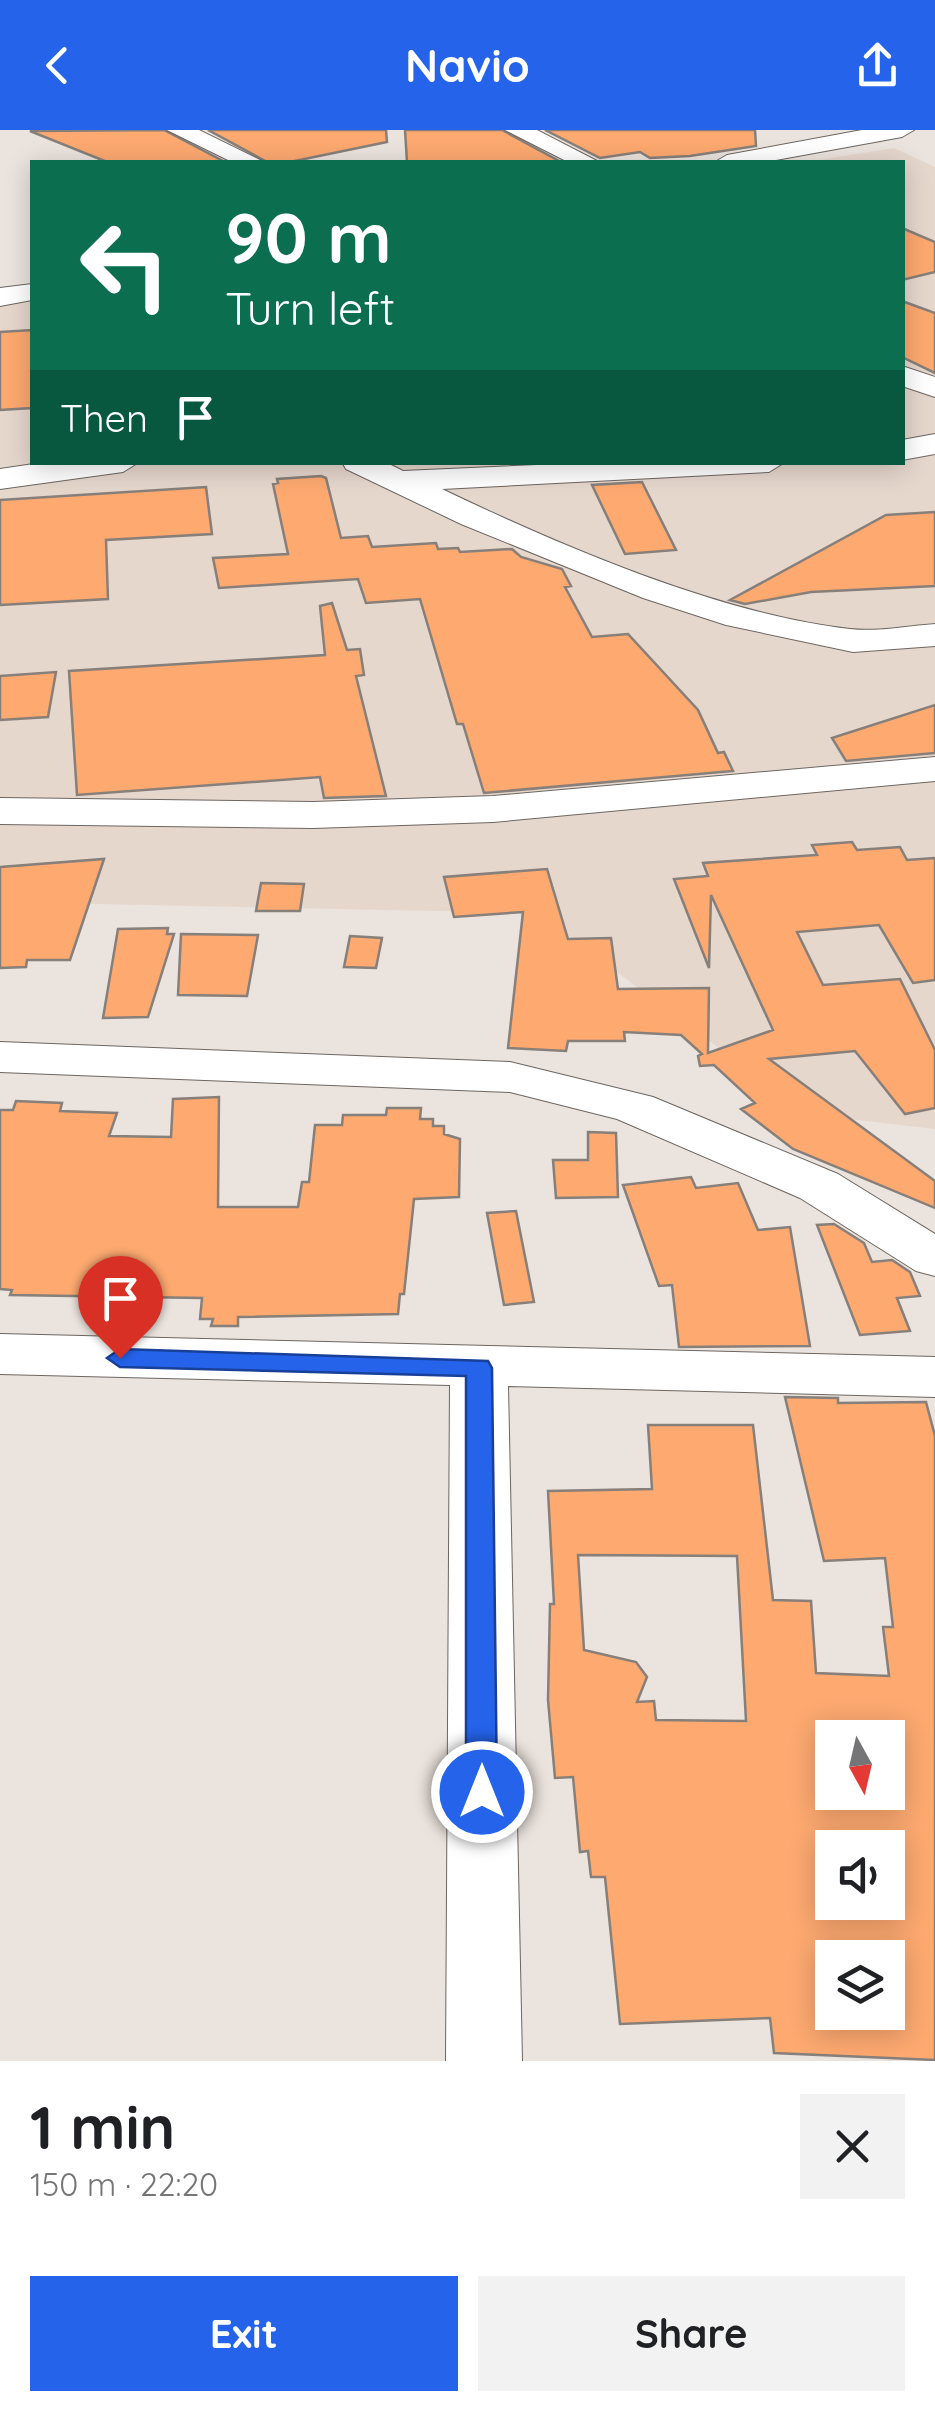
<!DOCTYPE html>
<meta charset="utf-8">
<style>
:root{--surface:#fff;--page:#f2f2f2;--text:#202124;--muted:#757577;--accent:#2563eb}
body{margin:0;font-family:Quicksand,sans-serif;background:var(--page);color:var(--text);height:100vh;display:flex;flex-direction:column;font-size:38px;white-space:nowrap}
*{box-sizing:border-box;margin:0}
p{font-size:32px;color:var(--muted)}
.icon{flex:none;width:55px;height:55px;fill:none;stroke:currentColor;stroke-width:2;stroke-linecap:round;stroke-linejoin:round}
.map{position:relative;height:1931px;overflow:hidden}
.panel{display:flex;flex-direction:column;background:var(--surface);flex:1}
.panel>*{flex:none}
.hud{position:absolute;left:30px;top:30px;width:875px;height:305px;border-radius:0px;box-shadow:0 5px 25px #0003;background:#0b6e4f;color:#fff;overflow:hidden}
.needle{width:65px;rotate:172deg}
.fabs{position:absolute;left:815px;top:1590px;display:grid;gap:20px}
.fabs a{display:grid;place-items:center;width:90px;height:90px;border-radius:0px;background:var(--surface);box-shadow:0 5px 25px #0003;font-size:50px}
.pin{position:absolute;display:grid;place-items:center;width:85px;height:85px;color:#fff;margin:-102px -42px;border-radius:50% 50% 50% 0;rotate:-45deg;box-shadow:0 0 10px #0007}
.pin .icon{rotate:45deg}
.me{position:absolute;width:110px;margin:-55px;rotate:0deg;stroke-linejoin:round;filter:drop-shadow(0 0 8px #0008)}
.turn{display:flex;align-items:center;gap:35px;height:210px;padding:0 30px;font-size:45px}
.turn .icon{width:130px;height:130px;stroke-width:2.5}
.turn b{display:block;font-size:70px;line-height:85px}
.then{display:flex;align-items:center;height:95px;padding:0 30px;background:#0003;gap:20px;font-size:38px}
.round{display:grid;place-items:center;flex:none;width:105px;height:105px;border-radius:0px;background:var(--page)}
.overview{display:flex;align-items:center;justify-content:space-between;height:170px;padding:0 30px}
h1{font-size:60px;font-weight:800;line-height:75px}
.primary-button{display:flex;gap:20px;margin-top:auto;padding:20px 30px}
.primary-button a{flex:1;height:115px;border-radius:0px;background:var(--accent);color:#fff;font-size:40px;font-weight:800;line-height:115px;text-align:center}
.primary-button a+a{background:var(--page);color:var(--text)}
header{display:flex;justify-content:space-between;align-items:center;height:130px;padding:0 30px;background:var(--accent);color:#fff;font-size:45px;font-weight:800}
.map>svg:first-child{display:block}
.built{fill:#e6d7cd}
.building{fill:#fda970;stroke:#877f7a;stroke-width:2.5;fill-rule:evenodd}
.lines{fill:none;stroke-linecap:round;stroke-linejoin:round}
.minor-casing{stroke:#6d6661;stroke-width:2}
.minor{fill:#fff;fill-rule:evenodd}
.route{fill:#2563eb;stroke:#184099;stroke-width:2.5}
</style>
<header><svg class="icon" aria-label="back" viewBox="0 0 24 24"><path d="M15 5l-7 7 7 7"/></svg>Navio<svg class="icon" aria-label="share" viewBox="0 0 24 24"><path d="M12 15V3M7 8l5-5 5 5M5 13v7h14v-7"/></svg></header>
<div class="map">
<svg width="935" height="1931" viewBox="0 0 935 1931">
<rect width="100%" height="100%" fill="#ebe3dd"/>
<!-- built -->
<path class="built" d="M894,18L935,37V999L807,984L538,783L0,772V164L32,159V332H902V32H806Z"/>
<!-- building -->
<path class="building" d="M164,0L225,32H107L30,1Z
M208,0H386L387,12L290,32H267Z
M405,0H502L561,32H407Z
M545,0H755L756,16L690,26L650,28L640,22L600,28Z
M902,98L935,112V142L902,150Z
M902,171L935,183V243L902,227Z
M32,200V278L0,280V202Z
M321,346L326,348L341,408L368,406L372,417L436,413L438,419L458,418L460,422L512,419L521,427L562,439L571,456L565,457L592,507L628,504L698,580L718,623L724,622L733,641L484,663L463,594H457L420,469L366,473L358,449L219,458L213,428L288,424L273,354L278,353L277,349Z
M642,352L676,420L625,424L592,355Z
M206,357L212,404L106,410L108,469L0,475V370Z
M935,382V456L811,462L745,474L730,470L886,385Z
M332,473L347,520L360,519L364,545L356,546L386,666L324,668L320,647L77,665L69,541L325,525L320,476Z
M56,542L48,587L0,590V546Z
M935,575V623L846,631L832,608Z
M852,712L857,720L900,717L907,730L935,728V850L913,853L879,795L797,802L823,855L900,849L935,920V978L905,984L855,921L769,929L935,1051V1078L793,1019L741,979L755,973L714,935L700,936L698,926L702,924L681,905L624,902L625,911H568L566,921L508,918L523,782L454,787L444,747L547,739L568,809L611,808L618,859L709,858L708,923L773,900L711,765L709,838L674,749L708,746L703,733L817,725L812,715Z
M104,729L70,830H27L26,837L0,838V737Z
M261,753L304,754L300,781H256Z
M168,798L167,804H174L148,887L103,888L118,799Z
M181,804L258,805L247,866L178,865Z
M350,806L382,808L376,838L344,837Z
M219,967L218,1077H298L302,1052H309L315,995H342L343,985H386L387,978H421L420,989H433V996H444V1004L460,1009L459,1067L414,1069L404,1164H400L398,1184L238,1187V1196H211L213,1189H200L202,1168L10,1165L12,1160L0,1159V980H13L16,971L62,973L60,981L117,983L109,1006L171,1007L173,969Z
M588,1002L616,1003L618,1067L556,1068L553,1030H588Z
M691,1047L696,1058L738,1053L758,1100L790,1097L810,1216L679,1217L672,1155L659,1156L623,1055Z
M516,1081L534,1172L504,1175L487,1083Z
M834,1094L864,1113L872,1132L892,1130L910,1142L920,1166L897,1168L910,1201L860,1205L817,1095Z
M785,1267L838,1268V1273L926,1272L935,1306V1930L774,1923L770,1888L620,1894L605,1747H591L588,1721L580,1722L573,1647L555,1648L548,1570L550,1474H554L548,1361L652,1359L648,1295H753L773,1470L811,1471L816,1543L889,1546L883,1497H893L885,1428L824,1431ZM578,1425L737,1426L746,1591L656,1590L654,1571L637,1572L647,1547L636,1532L584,1520ZM832,1608H888V1662H832ZM832,1718H888V1772H832ZM822,1828H888V1882H828Z"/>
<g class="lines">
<defs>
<path id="minor" d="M167,0H199L264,32H232Z
M505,0H537L599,32H568Z
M862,0H914L902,7L765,32H715L727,25Z
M32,154V170L0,176V158Z
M902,236L935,247V267L902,256Z
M935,304V324L902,330V310Z
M47,332H139L123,342L0,359V339Z
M342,332H385L403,341L605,332H785L769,342L442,359C561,416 719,484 850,499C877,502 908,496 935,494V516L853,522L726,495L643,468L461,394L346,339Z
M935,627V651L493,692L313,698L0,694V668L313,672L493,666Z
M0,912L510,932L653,967L838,1044L935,1104V1146L916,1141L800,1068L617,989L510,962L0,942Z
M0,1204L935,1227V1267L508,1256L522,1931H446L450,1255L0,1244Z"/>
</defs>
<!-- minor casing -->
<use href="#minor" class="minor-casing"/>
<!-- minor -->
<use href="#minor" class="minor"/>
</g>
<!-- route -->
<path class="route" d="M120,1219L488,1231L492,1238L497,1662L493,1671L482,1674L471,1671L466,1662V1246L120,1237L107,1228Z"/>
</svg>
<div class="fabs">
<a><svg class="needle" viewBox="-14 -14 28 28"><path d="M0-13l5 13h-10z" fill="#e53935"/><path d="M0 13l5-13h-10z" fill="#757577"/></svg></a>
<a><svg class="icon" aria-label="sound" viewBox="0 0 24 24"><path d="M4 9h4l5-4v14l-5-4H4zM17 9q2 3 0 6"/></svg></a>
<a><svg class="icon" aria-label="layers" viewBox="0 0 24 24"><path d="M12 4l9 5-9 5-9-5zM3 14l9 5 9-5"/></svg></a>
</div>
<div class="pin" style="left:120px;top:1228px;background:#d93025"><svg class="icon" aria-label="arrive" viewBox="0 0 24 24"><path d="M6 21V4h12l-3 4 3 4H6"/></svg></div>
<svg class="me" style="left:482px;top:1662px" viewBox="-20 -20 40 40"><circle r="17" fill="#2563eb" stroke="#fff" stroke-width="3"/><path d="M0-11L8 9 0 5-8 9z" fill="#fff"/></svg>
<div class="hud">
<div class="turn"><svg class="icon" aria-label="left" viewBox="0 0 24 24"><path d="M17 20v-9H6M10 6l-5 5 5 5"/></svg><div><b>90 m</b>Turn left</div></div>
<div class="then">Then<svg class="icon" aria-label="arrive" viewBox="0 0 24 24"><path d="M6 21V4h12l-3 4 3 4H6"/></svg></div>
</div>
</div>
<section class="panel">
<div class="overview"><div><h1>1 min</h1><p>150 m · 22:20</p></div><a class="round"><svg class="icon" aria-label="close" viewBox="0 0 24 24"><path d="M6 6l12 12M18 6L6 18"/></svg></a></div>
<div class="primary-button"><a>Exit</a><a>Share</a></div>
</section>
